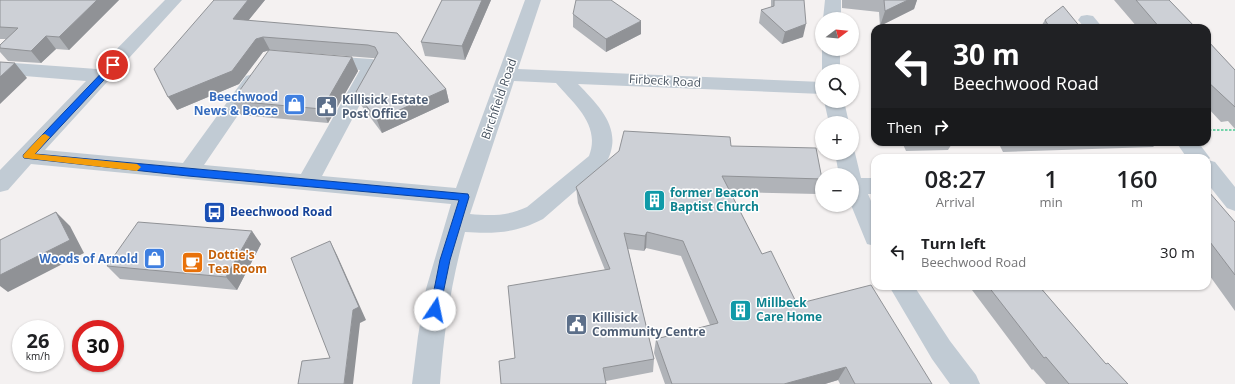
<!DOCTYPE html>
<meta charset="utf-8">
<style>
:root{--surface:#fff;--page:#f2f2f2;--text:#202124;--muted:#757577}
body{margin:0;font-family:"Open Sans",sans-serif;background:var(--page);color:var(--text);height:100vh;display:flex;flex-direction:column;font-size:15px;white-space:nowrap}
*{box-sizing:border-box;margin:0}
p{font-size:13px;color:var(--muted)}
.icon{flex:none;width:22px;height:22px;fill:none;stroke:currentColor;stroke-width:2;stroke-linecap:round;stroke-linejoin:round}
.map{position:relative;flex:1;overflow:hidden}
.drawer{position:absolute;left:871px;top:154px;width:340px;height:136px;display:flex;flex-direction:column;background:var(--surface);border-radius:12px;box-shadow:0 1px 3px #0004}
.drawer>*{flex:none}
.top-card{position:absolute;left:871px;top:24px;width:340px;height:122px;border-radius:12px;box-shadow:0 1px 3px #0004;background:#202124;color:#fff;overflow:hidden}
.needle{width:26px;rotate:74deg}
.tools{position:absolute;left:815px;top:12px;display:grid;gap:8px}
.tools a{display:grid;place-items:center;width:44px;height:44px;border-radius:50%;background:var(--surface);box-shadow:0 1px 3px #0004;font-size:20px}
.speed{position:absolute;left:12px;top:320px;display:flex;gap:8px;font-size:20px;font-weight:700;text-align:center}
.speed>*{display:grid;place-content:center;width:52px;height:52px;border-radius:50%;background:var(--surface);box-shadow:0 1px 3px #0004;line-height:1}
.speed small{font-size:10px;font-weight:400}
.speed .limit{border:6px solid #d22;background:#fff;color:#111}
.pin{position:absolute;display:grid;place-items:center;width:34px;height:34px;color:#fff;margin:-17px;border:2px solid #fff;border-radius:50%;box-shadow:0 1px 4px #0007}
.me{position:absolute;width:44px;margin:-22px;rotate:11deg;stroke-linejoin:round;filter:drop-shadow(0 0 3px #0008)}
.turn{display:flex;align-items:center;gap:14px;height:84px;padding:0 16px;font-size:18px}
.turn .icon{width:52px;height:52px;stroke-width:2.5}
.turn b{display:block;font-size:28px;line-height:34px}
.then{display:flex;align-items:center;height:38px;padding:0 16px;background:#0003;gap:8px;font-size:15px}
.eta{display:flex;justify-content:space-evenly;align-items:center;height:68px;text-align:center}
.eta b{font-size:24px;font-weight:600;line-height:28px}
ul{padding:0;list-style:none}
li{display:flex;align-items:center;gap:12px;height:60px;padding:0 16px}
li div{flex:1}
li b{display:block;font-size:15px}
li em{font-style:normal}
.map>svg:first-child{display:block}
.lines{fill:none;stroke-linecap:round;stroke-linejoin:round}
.path{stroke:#73d3a9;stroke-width:2;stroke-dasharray:2.5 1.5;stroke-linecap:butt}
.minor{fill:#c1cbd4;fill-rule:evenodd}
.wall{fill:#b0b3b8}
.shaded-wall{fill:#909296}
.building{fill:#cdd0d6;stroke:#909296}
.route{fill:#0d64f2;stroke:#08419d}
.slow{fill:#f59e0b}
.labels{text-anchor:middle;stroke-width:3;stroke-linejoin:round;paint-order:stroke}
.street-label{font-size:12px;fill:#475360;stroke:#fff}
.shop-label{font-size:12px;font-weight:bold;fill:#366cbe;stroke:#fff;text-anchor:end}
.service-label{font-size:12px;font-weight:bold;fill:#4e5e75;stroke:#fff;text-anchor:start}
.culture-label{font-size:12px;font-weight:bold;fill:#0d838f;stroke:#fff;text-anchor:start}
.transit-label{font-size:12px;font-weight:bold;fill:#164399;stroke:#fff;text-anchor:start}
.food-label{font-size:12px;font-weight:bold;fill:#c56008;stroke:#fff;text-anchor:start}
</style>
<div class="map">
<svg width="1235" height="384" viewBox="0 0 1235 384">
<rect width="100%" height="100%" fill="#f4f1f1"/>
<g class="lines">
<!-- path -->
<path class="path" d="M1209,130H1235"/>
<!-- minor -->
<path class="minor" d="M165,0H182L45,150L183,163L246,76L253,74L260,76L262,80L204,165L301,174L360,70L318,66L316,62L318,58L325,56L372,59L379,61L381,65L322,176L456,188L525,0H541L518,69L822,82V94L578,84C601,108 625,131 605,165L543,219C516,233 495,234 465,232C451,283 444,331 440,384H412L418,336L426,289L451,204L31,164L8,190L0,192V170L86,81L0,74V62L97,69ZM514,81L556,83C574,104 601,125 589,156L527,207C508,216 491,216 470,214Z
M825,0H841V19H823Z
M1087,15L1093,16L1103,28H1085L1078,20L1081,16Z
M822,49H840V71L822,72Z
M824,101H844L849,123H829Z
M1176,142H1198L1210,158L1208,160L1215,162L1235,187V211L1227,208L1207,183V158H1187Z
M852,147L855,153L861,178H875V194H868L875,210V246L867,244L851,205H852V175H839L835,153H852Z
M889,286H914L950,341L976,375L980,384H950L932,359Z"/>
</g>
<!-- wall -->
<path class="wall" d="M0,0H119L69,50L56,49L41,63L8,61L0,52V45L6,39H0Z
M214,0H265L248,21L397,33L446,89L449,102L382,133L361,105L356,92L375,58H372L270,50L263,52L239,84L177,110Z
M442,0H491L465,60L425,56L421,42Z
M771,0H804L803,37L782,44L759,23L761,10L771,7Z
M842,0H917L914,9L880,26L879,12L842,8Z
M1114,0H1169L1196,28H1138Z
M573,14L641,34L606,52L573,27Z
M1045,20L1081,28H1040Z
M1207,40L1235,70V129L1228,121L1221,122L1207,107Z
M352,57L358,71L328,123L241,115L232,101Z
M902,142H953L948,150L906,151Z
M998,142H1158L1153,147L1003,152Z
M731,146L822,176V180L817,194L730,192L762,254L797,304L932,384H840L838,380L825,384H665L654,353L656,339L710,325L681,256L646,248L644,251L628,249L654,359L653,372L606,381L515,358L605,270L578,203L576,187Z
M1207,192L1235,222V311L1207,272Z
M261,244L237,290L120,279L107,266Z
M969,286H1039L1106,364L1128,384H1046L1033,369L1032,370Z"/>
<!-- shaded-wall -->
<path class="shaded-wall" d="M97,0H119L69,50L59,37Z
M248,0H265L239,32L233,19Z
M482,0H491L465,60L462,46Z
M908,0H917L914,9L880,26L885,11Z
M641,21V34L606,52V39Z
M806,24L803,37L782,44L785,32Z
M46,36L56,49L41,63L31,51Z
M263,37L270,50L263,52L239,84L177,110L168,97L256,39Z
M352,57L358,71L328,123L322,109Z
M15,63L27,78L0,104V77Z
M446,89L449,102L382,133L377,120Z
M56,212L70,226L84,253L8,292L0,286V275Z
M252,231L261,244L237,290L226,277Z
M647,232L646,248L644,251L645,236Z
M330,241L337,255L366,320L360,323L353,384H344L353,310Z
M846,367L838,380L825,384H784Z"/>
<!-- building -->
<path class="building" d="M0,0H97L59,37L46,36L31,51L0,48V45L18,28L0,27Z
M214,0H248L233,19L397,33L446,89L377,120L356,92L378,53L375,47L368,45L263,37L256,39L232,71L168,97L154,69Z
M442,0H482L462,46L421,42Z
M576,0H611L641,21L606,39L573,14Z
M774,0H804L806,24L785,32L761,10L774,6Z
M884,0H908L885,11Z
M1136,0H1169L1196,28H1160Z
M1063,6L1081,28H1050L1045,20Z
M1207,40L1235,70V107L1207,81Z
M269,50L352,57L322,109L232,101Z
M0,62L15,63L0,77Z
M624,131L730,137L731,146L816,148L822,179L722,176L762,254L771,251L797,304L871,285L932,384H855L846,367L784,384H672L656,339L718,323L683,241L647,232L645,236L624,233L654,359L603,368L606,384H501L499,361L515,358L508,286L610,269L576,187L619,151Z
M1207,192H1209L1235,222V275L1207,238Z
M56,212L70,240L0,275V240Z
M138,222L252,231L226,277L107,266Z
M330,241L359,307L353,310L344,384H298L302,361L330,358L291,258Z
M988,286H1039L1106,364L1108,363L1128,384H1069L1046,357L1044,358Z"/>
<!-- route -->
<path class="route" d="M113,62L116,63V67L35,154L468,194L469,197L450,260L439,313L435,314L431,313L430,310L440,260L459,200L188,176L24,158L23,156L24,154L111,63Z"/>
<!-- slow -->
<path class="slow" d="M45,134L50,137L35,154L137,164L141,167L137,171L24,158L23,156L24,154L42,135Z"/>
<!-- icons -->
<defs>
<symbol id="shop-square" viewBox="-11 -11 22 22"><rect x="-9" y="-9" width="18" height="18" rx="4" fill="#3f7fe0" stroke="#fff"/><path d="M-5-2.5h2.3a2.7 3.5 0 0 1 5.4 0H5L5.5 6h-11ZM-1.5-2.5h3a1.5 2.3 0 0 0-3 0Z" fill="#fff"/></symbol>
<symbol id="civic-square" viewBox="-11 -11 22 22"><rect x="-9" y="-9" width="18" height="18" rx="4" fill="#5c6f8a" stroke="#fff"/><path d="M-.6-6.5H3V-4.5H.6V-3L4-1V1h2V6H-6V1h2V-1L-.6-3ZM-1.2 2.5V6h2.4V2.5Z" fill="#fff"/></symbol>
<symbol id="building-square" viewBox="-11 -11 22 22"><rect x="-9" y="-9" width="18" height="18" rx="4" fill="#0f9aa8" stroke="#fff"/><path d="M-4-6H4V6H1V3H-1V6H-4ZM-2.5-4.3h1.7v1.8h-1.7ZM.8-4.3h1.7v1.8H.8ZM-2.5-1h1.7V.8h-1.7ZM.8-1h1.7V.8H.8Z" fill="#fff"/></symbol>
<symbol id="bus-square" viewBox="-11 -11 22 22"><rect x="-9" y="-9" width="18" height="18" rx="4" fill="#1a4fb4" stroke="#fff"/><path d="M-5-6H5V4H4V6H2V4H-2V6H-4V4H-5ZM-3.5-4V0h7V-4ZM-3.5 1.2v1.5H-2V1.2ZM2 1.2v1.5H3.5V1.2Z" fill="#fff"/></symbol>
<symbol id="cafe-square" viewBox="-11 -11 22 22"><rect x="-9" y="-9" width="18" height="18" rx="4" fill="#e8710a" stroke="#fff"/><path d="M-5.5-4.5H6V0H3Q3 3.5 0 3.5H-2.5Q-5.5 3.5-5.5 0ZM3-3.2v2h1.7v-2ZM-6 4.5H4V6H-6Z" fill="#fff"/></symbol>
</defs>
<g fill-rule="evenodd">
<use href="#shop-square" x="282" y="92" width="25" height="25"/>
<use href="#civic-square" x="314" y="94" width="25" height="25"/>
<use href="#building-square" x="642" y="188" width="25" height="25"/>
<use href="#bus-square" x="202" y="200" width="25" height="25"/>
<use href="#shop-square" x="142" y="246" width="25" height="25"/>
<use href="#cafe-square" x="180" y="250" width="25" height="25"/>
<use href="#building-square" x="728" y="298" width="25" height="25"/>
<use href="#civic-square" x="564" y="312" width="25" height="25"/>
</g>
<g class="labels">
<!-- street labels -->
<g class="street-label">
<text transform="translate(665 81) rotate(3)" y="4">Firbeck Road</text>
<text transform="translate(499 99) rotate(-71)" y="4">Birchfield Road</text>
</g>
<!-- shop labels -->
<g class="shop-label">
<text x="278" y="101">Beechwood<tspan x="278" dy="14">News &amp; Booze</tspan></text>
<text x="138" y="263">Woods of Arnold</text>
</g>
<!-- service labels -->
<g class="service-label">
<text x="342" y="104">Killisick Estate<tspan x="342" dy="14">Post Office</tspan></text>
<text x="592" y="322">Killisick<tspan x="592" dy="14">Community Centre</tspan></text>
</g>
<!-- culture labels -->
<g class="culture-label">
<text x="670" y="197">former Beacon<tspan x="670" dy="14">Baptist Church</tspan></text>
<text x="756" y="307">Millbeck<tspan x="756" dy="14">Care Home</tspan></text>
</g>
<!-- transit labels -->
<g class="transit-label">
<text x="230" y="216">Beechwood Road</text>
</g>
<!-- food labels -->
<g class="food-label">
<text x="208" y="259">Dottie's<tspan x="208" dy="14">Tea Room</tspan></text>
</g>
</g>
</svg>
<div class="tools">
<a><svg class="needle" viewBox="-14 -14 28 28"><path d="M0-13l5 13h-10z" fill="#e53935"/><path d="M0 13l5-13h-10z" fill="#757577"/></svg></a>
<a><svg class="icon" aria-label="search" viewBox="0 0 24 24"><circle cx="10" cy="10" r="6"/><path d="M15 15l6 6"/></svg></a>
<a>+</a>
<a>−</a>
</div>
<div class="speed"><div>26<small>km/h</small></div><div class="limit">30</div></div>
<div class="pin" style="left:113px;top:65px;background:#d93025"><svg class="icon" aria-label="arrive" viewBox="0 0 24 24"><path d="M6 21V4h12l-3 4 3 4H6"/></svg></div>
<svg class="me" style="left:435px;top:310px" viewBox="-20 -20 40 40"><circle r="19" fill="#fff"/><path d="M0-13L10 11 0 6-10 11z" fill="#0d64f2"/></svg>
<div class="top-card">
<div class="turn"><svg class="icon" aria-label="left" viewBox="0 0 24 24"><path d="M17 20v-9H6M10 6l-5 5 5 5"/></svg><div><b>30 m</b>Beechwood Road</div></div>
<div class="then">Then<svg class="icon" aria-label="right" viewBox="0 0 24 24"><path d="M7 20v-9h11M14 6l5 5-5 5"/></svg></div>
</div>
<section class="drawer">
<div class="eta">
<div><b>08:27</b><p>Arrival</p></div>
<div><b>1</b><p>min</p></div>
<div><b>160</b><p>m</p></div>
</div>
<ul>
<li><svg class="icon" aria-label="left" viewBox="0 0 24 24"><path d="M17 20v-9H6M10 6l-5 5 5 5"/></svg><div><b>Turn left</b><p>Beechwood Road</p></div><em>30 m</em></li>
</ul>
</section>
</div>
